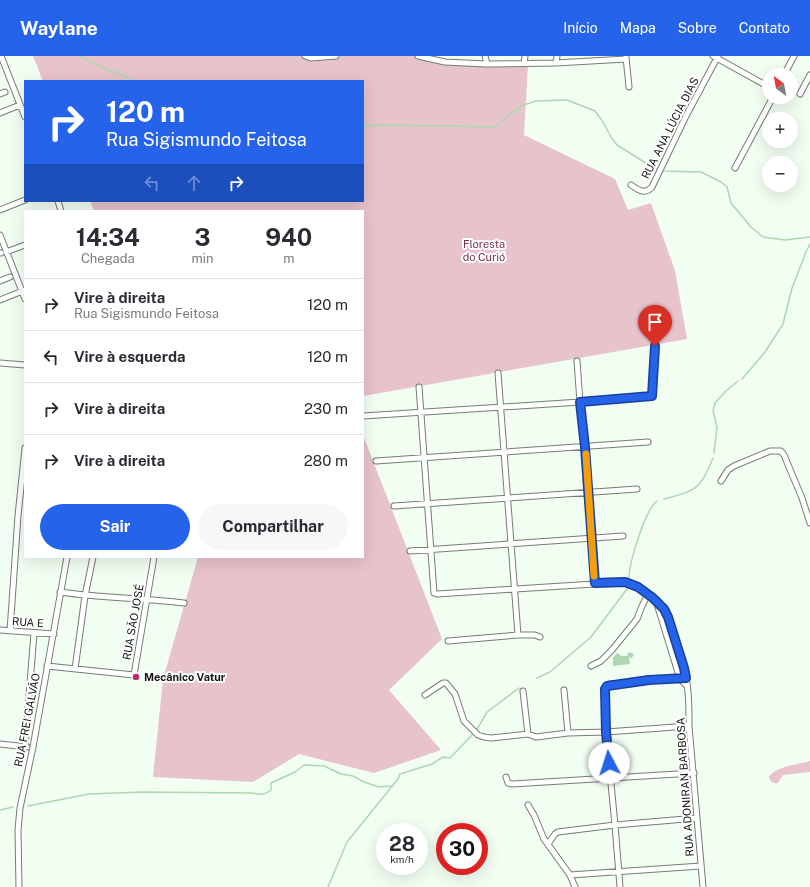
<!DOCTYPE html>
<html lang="pt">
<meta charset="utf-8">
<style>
:root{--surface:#fff;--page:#f7f7f7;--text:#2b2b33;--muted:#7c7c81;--line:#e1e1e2;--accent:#2563eb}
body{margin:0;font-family:"Public Sans",sans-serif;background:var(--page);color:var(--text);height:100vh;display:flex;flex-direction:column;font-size:15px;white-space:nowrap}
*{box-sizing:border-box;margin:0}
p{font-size:13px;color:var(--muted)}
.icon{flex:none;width:22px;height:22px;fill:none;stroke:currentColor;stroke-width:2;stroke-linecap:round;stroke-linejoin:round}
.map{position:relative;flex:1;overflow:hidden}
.side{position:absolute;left:24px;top:154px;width:340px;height:348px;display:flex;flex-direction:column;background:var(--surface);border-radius:0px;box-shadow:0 4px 16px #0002}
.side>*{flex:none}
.banner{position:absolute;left:24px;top:24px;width:340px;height:122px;border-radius:0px;box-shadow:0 4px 16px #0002;background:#2563eb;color:#fff;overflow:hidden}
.needle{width:26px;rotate:328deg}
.controls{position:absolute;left:762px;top:12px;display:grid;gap:8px}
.controls a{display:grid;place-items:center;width:36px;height:36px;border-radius:50%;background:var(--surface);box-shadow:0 4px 16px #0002;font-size:20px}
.speed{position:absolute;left:376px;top:767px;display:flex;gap:8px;font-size:20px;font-weight:700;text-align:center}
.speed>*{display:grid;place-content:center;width:52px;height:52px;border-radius:50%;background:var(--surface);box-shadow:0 4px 16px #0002;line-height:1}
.speed small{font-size:10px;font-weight:400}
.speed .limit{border:6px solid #d22;background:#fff;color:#111}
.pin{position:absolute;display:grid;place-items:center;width:34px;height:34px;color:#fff;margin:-41px -17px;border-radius:50% 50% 50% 0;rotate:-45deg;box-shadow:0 0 4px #0007}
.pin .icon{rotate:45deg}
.me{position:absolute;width:44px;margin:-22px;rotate:355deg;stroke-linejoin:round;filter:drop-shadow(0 0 3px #0008)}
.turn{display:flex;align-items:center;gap:14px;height:84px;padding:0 16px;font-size:18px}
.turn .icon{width:52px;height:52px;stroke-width:2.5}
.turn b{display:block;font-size:28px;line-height:34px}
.lanes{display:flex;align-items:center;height:38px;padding:0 16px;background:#0003;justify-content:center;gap:20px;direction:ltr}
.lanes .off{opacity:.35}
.eta{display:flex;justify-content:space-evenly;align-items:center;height:68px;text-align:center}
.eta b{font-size:24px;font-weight:700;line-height:28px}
.cta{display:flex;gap:8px;margin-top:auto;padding:8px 16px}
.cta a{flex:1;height:46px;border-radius:24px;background:var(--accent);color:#fff;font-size:16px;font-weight:700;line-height:46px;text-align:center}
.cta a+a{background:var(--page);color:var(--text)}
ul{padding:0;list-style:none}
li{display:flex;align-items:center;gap:12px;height:52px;padding:0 16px;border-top:1px solid var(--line)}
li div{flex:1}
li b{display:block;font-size:15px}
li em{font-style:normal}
header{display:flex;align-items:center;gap:24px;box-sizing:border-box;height:56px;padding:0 20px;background:var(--accent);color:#fff}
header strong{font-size:19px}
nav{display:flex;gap:22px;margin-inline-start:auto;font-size:14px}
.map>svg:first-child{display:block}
.green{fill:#e7c3cb}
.water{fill:#aed7b1}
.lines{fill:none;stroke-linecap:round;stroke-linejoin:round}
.stream{stroke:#aed7b1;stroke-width:1.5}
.minor-casing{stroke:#737e73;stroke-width:7}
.minor{stroke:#fff;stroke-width:5}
.route-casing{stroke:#184099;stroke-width:10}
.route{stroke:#2563eb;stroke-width:7}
.slow{stroke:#f59e0b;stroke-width:7}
.poi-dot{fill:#ba2e64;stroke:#fff;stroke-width:1.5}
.labels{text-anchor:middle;stroke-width:4;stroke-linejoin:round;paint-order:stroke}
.street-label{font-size:11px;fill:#121612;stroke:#fff}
.park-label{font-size:11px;fill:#753147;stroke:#fff}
.poi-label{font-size:11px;font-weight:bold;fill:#121612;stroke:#fff;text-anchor:start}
</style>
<header>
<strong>Waylane</strong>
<nav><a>Início</a><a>Mapa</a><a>Sobre</a><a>Contato</a></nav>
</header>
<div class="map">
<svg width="810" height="831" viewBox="0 0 810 831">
<rect width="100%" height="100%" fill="#f1fef1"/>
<!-- green -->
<path class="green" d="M33,0H305L306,4L341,0H426L443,5L528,8L524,79L615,123L628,154L651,147L675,215L687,283L363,340V155H94L90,145H363V25H43Z
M363,379L442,583L389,634L441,694L374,717L299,698L253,726L153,721L163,623L198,501H363Z
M810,705V716L783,719L778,727C773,728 770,726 769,721C774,711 800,708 810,705Z"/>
<!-- water -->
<path class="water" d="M629,596L634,598L632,602L629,601L630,608L613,610V602L617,597L622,600H627Z"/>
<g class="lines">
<!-- stream -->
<path class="stream" d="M81,0L90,6L135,25
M363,70L388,69L495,71L521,50L536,45L567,44L595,55L603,66L611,81L617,89L649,109L663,115L701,116L721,126L727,131L731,147L751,171L763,181L785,184L810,181
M742,323L765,296L783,268L792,232L806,196L810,188
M714,397L717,371L713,355L715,347L726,335L738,325
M664,443C674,440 692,437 699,428C706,421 709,411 713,402
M629,525C628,509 645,454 657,445
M537,622L550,616L591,581L627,533
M476,675L487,656L519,632
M28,750L89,738L142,736L253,737C261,739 264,739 271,734V727L295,716L304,709L324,710L341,718L353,720L364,726L379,731L391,730
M0,754L13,751
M328,831L347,786L398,723L400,718L432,708L443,701L450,702L473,678"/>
<defs>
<path id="minor" d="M1,0L25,61
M305,0L311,2L336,0
M418,0L445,6L487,8L556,7L626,3
M485,0L487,8
M713,0L769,31
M626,1L629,31
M524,7L525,0
M556,7L557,0
M784,19L794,0
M0,38L5,36
M800,38L810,19
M0,57L20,49
M735,112L773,41
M631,129C638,134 645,139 652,131L686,60L718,0
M58,145L61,155
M0,154L25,144
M0,179L25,243
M6,196L25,189
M0,197H1
M0,225L10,221
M0,244L25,234
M577,305L580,346L585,391L595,527
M0,307L25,309
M498,317L518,579
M419,331L434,537L437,538L625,526C639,530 657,543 664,554C669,562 671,572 674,580C677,591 682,601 684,612C689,631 689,651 689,670L703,831
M363,360L580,346L651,340H652L655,290
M376,405L648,386
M721,425L728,414L734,410L770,395H781L784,399L802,442L810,467
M394,450L637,433
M410,495L623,480
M60,536C101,542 143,542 184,547
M657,548L680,623L687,630
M0,574L54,578
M10,575L18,460L25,392
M448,585L518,579H535L540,581
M47,610L134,619L154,501
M591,610L601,605L612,594L637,563L642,550L648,538
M75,613L85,540L93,501
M564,634L568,677
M523,635L528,678
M425,639L443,627H446L455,638L464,665L478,679L484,681L491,682L528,678L536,681L568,677L606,676L689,670
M0,688L27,691
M25,690L34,577
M506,721L508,727L512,728L694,717
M528,749L534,759L544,783L570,819L575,831
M548,788L555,778L558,776L615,769L697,762
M570,819L701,810
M19,831L18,774L20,752L33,691L67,501
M620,831L615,769L606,676L605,632L607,629L610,628L686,622"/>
</defs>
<!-- minor casing -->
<use href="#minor" class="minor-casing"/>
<!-- minor -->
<use href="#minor" class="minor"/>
</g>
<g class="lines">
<defs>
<path id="route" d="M609,707L606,676L605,633L607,630L649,624L686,622L684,612L668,561L664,553L653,542L638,531L625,526L595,527L585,391L580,346L652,340L655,290"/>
</defs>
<!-- route casing -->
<use href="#route" class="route-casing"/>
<!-- route -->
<use href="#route" class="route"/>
<!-- slow -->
<path class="slow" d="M586,398L594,520"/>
</g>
<!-- markers -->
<circle class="poi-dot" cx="136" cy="621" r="4"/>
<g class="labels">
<!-- street labels -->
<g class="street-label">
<text transform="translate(670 72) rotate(-63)" y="4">RUA ANA LÚCIA DIAS</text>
<text transform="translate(28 566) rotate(4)" y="4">RUA E</text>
<text transform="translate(133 566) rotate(-80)" y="4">RUA SÃO JOSÉ</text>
<text transform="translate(27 664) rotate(-79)" y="4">RUA FREI GALVÃO</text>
<text transform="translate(685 731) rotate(-94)" y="4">RUA ADONIRAN BARBOSA</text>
</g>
<!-- park labels -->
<g class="park-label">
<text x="484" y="192">Floresta<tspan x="484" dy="13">do Curió</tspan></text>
</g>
<!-- poi labels -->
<g class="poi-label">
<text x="144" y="625">Mecânico Vatur</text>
</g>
</g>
</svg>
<div class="controls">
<a><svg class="needle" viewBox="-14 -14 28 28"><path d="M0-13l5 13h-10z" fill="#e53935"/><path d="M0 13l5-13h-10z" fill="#7c7c81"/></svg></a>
<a>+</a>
<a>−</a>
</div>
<div class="speed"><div>28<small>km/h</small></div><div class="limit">30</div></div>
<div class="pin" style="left:655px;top:290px;background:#d93025"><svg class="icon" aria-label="arrive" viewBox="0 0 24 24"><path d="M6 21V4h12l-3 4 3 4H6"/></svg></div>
<svg class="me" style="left:609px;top:707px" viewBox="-20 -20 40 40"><circle r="19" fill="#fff"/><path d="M0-13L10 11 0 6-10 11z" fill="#2563eb"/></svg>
<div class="banner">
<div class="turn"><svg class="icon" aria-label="right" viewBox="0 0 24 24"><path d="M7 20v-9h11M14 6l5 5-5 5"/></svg><div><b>120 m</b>Rua Sigismundo Feitosa</div></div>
<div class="lanes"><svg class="icon off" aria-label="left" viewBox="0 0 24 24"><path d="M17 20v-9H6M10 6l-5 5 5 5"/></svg><svg class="icon off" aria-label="ahead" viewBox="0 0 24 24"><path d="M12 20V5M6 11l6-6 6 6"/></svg><svg class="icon" aria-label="right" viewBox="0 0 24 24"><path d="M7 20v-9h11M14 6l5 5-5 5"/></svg></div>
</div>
<section class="side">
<div class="eta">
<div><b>14:34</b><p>Chegada</p></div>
<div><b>3</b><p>min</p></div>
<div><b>940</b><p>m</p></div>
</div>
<ul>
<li><svg class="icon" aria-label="right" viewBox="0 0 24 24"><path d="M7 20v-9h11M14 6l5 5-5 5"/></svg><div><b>Vire à direita</b><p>Rua Sigismundo Feitosa</p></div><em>120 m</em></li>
<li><svg class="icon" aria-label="left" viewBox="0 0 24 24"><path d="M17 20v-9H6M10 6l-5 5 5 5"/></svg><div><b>Vire à esquerda</b></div><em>120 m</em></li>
<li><svg class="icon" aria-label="right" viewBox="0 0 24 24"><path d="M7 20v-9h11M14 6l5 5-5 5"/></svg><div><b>Vire à direita</b></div><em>230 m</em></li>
<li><svg class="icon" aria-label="right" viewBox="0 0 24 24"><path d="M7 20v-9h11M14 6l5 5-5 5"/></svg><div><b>Vire à direita</b></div><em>280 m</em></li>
</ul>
<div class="cta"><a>Sair</a><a>Compartilhar</a></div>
</section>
</div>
